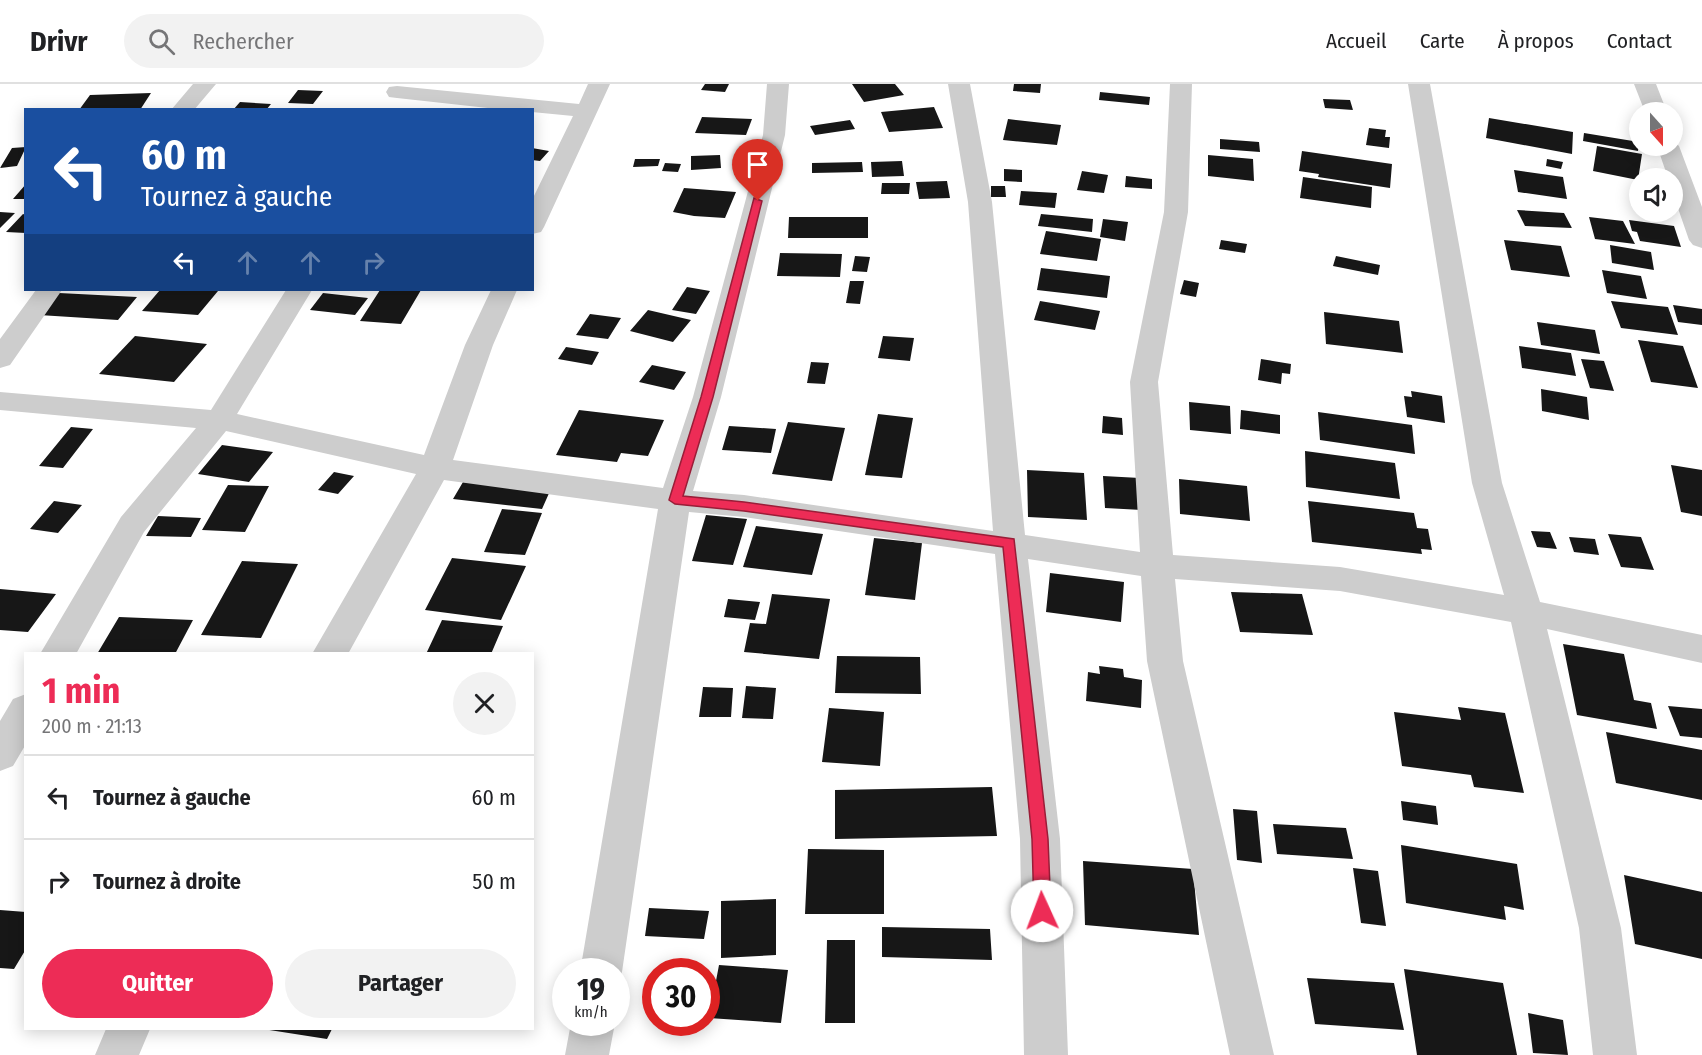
<!DOCTYPE html>
<html lang="fr">
<meta charset="utf-8">
<style>
:root{--surface:#fff;--page:#f2f2f2;--text:#202124;--muted:#757577;--line:#e0e0e0;--accent:#ed2c56}
body{margin:0;font-family:"Fira Sans Condensed",sans-serif;background:var(--page);color:var(--text);height:100vh;display:flex;flex-direction:column;font-size:22px;white-space:nowrap}
*{box-sizing:border-box;margin:0}
p{font-size:20px;color:var(--muted)}
.icon{flex:none;width:33px;height:33px;fill:none;stroke:currentColor;stroke-width:2;stroke-linecap:round;stroke-linejoin:round}
.map{position:relative;flex:1;overflow:hidden}
.panel{position:absolute;left:24px;top:568px;width:510px;height:378px;display:flex;flex-direction:column;background:var(--surface);border-radius:0px;box-shadow:0 3px 15px #0003}
.panel>*{flex:none}
.top-card{position:absolute;left:24px;top:24px;width:510px;height:183px;border-radius:0px;box-shadow:0 3px 15px #0003;background:#1a4fa0;color:#fff;overflow:hidden}
.needle{width:39px;rotate:159deg}
.buttons{position:absolute;left:1629px;top:18px;display:grid;gap:12px}
.buttons a{display:grid;place-items:center;width:54px;height:54px;border-radius:50%;background:var(--surface);box-shadow:0 3px 15px #0003;font-size:30px}
.speed{position:absolute;left:552px;top:874px;display:flex;gap:12px;font-size:30px;font-weight:700;text-align:center}
.speed>*{display:grid;place-content:center;width:78px;height:78px;border-radius:50%;background:var(--surface);box-shadow:0 3px 15px #0003;line-height:1}
.speed small{font-size:15px;font-weight:400}
.speed .limit{border:9px solid #d22;background:#fff;color:#111}
.pin{position:absolute;display:grid;place-items:center;width:51px;height:51px;color:#fff;margin:-62px -26px;border-radius:50% 50% 50% 0;rotate:-45deg;box-shadow:0 0 6px #0007}
.pin .icon{rotate:45deg}
.me{position:absolute;width:66px;margin:-33px;rotate:358deg;stroke-linejoin:round;filter:drop-shadow(0 0 4px #0008)}
.turn{display:flex;align-items:center;gap:21px;height:126px;padding:0 18px;font-size:27px}
.turn .icon{width:78px;height:78px;stroke-width:2.5}
.turn b{display:block;font-size:42px;line-height:51px}
.lanes{display:flex;align-items:center;height:57px;padding:0 18px;background:#0003;justify-content:center;gap:30px;direction:ltr}
.lanes .off{opacity:.35}
.round{display:grid;place-items:center;flex:none;width:63px;height:63px;border-radius:32px;background:var(--page)}
.headline{display:flex;align-items:center;justify-content:space-between;height:102px;padding:0 18px}
h1{font-size:36px;font-weight:700;line-height:45px;color:var(--accent)}
.primary-button{display:flex;gap:12px;margin-top:auto;padding:12px 18px}
.primary-button a{flex:1;height:69px;border-radius:36px;background:var(--accent);color:#fff;font-size:24px;font-weight:700;line-height:69px;text-align:center}
.primary-button a+a{background:var(--page);color:var(--text)}
ul{padding:0;list-style:none}
li{display:flex;align-items:center;gap:18px;height:84px;padding:0 18px;border-top:2px solid var(--line)}
li div{flex:1}
li b{display:block;font-size:22px}
li em{font-style:normal}
header{display:flex;align-items:center;gap:36px;box-sizing:border-box;height:84px;padding:0 30px;background:var(--surface);border-bottom:2px solid var(--line)}
header strong{font-size:28px}
nav{display:flex;gap:33px;margin-inline-start:auto;font-size:21px}
.search{width:420px;height:54px;background:var(--page);display:flex;align-items:center;gap:15px;box-sizing:border-box;padding:0 21px;border-radius:33px;color:var(--muted);font-size:22px}
.map>svg:first-child{display:block}
.building{fill:#171717}
.lines{fill:none;stroke-linecap:round;stroke-linejoin:round}
.street{fill:#cdcdcd;fill-rule:evenodd}
.route{fill:#ed2c56;stroke:#9a1d38;stroke-width:1.5}
</style>
<header>
<strong>Drivr</strong>
<div class="search"><svg class="icon" aria-label="search" viewBox="0 0 24 24"><circle cx="10" cy="10" r="6"/><path d="M15 15l6 6"/></svg>Rechercher</div>
<nav><a>Accueil</a><a>Carte</a><a>À propos</a><a>Contact</a></nav>
</header>
<div class="map">
<svg width="1702" height="971" viewBox="0 0 1702 971">
<rect width="100%" height="100%" fill="#fff"/>
<!-- building -->
<path class="building" d="M705,0H729L725,8L701,6Z
M852,0H895L904,11L864,18Z
M1014,0H1041L1040,9L1013,7Z
M298,6L323,7L313,20L288,19Z
M1100,8L1150,13L1149,21L1099,16Z
M151,9L140,26H79L90,11Z
M1323,15L1350,16L1353,26L1325,24Z
M240,18L271,20L266,26H233Z
M934,23L943,44L889,48L881,28Z
M702,33L752,35L746,51L695,49Z
M1489,34L1573,48L1572,70L1486,54Z
M1008,35L1061,41L1057,61L1003,56Z
M850,36L855,45L815,51L810,42Z
M1369,44L1386,46L1385,53H1390L1389,64L1366,61Z
M1584,49L1639,58L1638,67L1583,57Z
M1220,55L1259,58L1260,68L1220,65Z
M1597,62L1642,70L1638,96L1593,87Z
M26,63L17,82L0,84L12,64Z
M532,64L549,67L540,77L532,76Z
M1302,67L1392,80L1390,104L1318,93L1319,90L1299,87Z
M720,71L721,84L691,86V72Z
M1208,71L1253,75L1254,97L1208,92Z
M635,75H660L658,82L633,83Z
M1547,75L1563,78L1561,85L1546,82Z
M902,77L904,92L872,93L871,78Z
M862,78L863,88L812,89V79Z
M665,79L681,80L678,88L662,87Z
M1004,85L1022,86V98L1004,97Z
M1514,86L1563,93L1567,115L1518,108Z
M1082,87L1108,91L1104,109L1077,106Z
M1126,92L1152,95V105L1125,103Z
M1303,93L1372,103L1371,124L1300,114Z
M947,97L950,114L919,115L916,98Z
M882,99H910L909,110H881Z
M26,100V115H13Z
M991,102H1005L1006,113H991Z
M684,104L736,108L725,134L694,132L673,128Z
M1021,107L1057,109L1055,124L1019,121Z
M1517,126L1564,129L1572,144L1525,142Z
M0,128L15,129L0,144Z
M23,130L26,131V149L6,148Z
M1041,130L1093,135L1092,148L1038,142Z
M789,133H868V154H788Z
M1589,133L1623,137L1635,160L1595,155Z
M1103,135L1128,138L1125,157L1100,153Z
M1629,136L1674,142L1681,163L1640,157L1637,148L1632,147Z
M1046,147L1101,155L1097,177L1040,170Z
M1221,156L1247,160L1245,169L1219,165Z
M1504,156L1561,162L1570,193L1511,186Z
M1610,161L1651,168L1654,186L1612,179Z
M780,169L842,170L840,193L777,192Z
M855,172L870,173L867,188L852,187Z
M1336,172L1380,181L1378,191L1333,182Z
M1041,184L1110,192L1107,214L1037,206Z
M1602,186L1641,192L1647,215L1607,209Z
M1184,196L1199,199L1196,213L1180,210Z
M850,197H864L860,220L846,219Z
M687,203L710,207L696,230L672,226Z
M160,206H202L218,207L198,231L142,227Z
M380,206H421L401,240L360,237Z
M59,209L137,213L118,236L39,231Z
M323,209L368,214L355,231L310,226Z
M1040,217L1100,227L1095,246L1034,236Z
M1611,217L1668,223L1678,251L1621,244Z
M1673,221L1702,225V241L1678,238Z
M648,226L691,236L673,258L630,247Z
M1324,228L1399,237L1403,269L1326,260Z
M590,230L621,234L608,255L576,251Z
M1537,238L1595,246L1600,270L1541,261Z
M135,252L207,260L174,298L99,290Z
M883,252L914,254L910,277L878,274Z
M1638,256L1683,262L1698,304L1651,298Z
M1519,262L1571,269L1576,292L1522,284Z
M566,263L599,268L592,281L558,275Z
M1261,275L1291,280L1290,290L1282,289L1281,300L1258,296Z
M1581,275L1604,277L1614,307L1590,304Z
M811,278L829,279L825,300L807,299Z
M652,281L686,288L674,306L639,298Z
M1541,305L1587,313L1589,336L1542,327Z
M1411,307L1442,312L1445,339L1407,333L1404,312L1412,313Z
M1189,318L1230,322L1231,350L1190,346Z
M579,326L664,336L648,372L621,369L617,378L556,371Z
M1241,326L1280,331V350L1240,345Z
M1318,328L1412,341L1415,370L1320,356Z
M878,330L913,334L902,394L865,391Z
M1103,332L1122,334L1123,351L1102,349Z
M788,338L845,344L832,397L772,390Z
M729,342L776,345L771,369L722,366Z
M71,343L93,345L63,384L39,382Z
M222,361L273,368L249,398L198,390Z
M1305,367L1395,379L1400,415L1306,403Z
M1671,381L1702,386V432L1681,428Z
M1027,386L1084,389L1087,436L1028,433Z
M334,388L354,392L338,410L318,406Z
M1103,392L1140,394L1142,426L1105,424Z
M1179,395L1247,402L1250,437L1180,430Z
M463,398L550,407L542,425L453,415Z
M228,401L269,402L245,448L202,446Z
M54,417L82,421L58,449L30,445Z
M1308,417L1414,429L1417,444L1428,445L1432,466L1421,465L1422,470L1312,458Z
M502,425L542,429L525,471L484,468Z
M706,431L747,435L733,481L692,477Z
M158,432L201,434L191,453L146,452Z
M756,442L823,450L812,491L743,483Z
M1531,447L1550,448L1557,465L1537,463Z
M1608,450L1641,453L1654,486L1621,483Z
M1569,453L1595,455L1599,471L1574,468Z
M874,454L922,459L915,516L865,511Z
M452,474L526,482L501,536L425,526Z
M242,477L298,480L261,554L201,551Z
M1050,489L1124,498L1121,538L1046,528Z
M0,505L56,510L28,548L0,546Z
M1231,508L1302,510L1313,551L1240,548Z
M772,510L830,515L819,575L744,568L750,539L766,540Z
M728,515L760,518L755,536L724,533Z
M119,533L193,536L175,570H97Z
M442,536L503,542L491,570H426Z
M1563,560L1624,570L1634,616L1651,619L1657,645L1577,631Z
M837,572L920,573L921,610L835,609Z
M1099,582L1123,585L1124,593L1142,596L1141,624L1086,617L1088,588L1100,590Z
M746,602L776,604L773,635L742,634Z
M703,603L733,604L731,633H699Z
M1668,622L1702,625V654L1680,652Z
M1458,623L1505,629L1524,709L1474,703L1471,691L1402,682L1394,628L1461,636Z
M829,624L884,628L880,682L822,678Z
M1606,648L1702,666V716L1616,699Z
M992,703L997,752L835,755V706Z
M1401,717L1436,722L1438,741L1403,736Z
M1233,725L1257,727L1262,779L1237,776Z
M1273,740L1346,744L1353,775L1277,770Z
M1401,761L1517,780L1524,826L1504,822L1506,836L1406,819Z
M808,765L884,766V830H805Z
M1083,777L1193,785L1199,851L1085,841Z
M1353,784L1378,787L1386,842L1361,839Z
M1624,791L1702,808V875L1635,860Z
M776,815V871L721,874V817Z
M649,824L709,827L704,855L645,852Z
M0,826L26,828V865L14,885L0,884Z
M882,843L990,845L992,876L882,873Z
M827,856H855V939H825Z
M719,881L788,886L781,939L709,934Z
M1404,885L1503,899L1517,971H1417Z
M1307,894L1394,899L1404,946L1315,940Z
M1528,929L1563,936L1568,971L1533,969Z
M263,945H332L327,955Z"/>
<g class="lines">
<!-- street -->
<path class="street" d="M193,0H216L194,26H171Z
M588,0H610L544,143L541,148L532,150V116L573,32L532,28V26H506L397,14L389,13L386,8L389,3L397,2L579,20Z
M767,0H789L785,51L721,313L693,407L744,411L993,447L968,118L948,0H970L992,118L1025,451L1140,468L1130,298L1164,128L1170,0H1192L1188,128L1158,298L1173,471L1340,483L1504,511L1472,399L1408,0H1430L1502,399L1540,518L1702,551V579L1547,545L1621,844L1637,971H1593L1579,844L1511,538L1340,507L1175,495L1183,577L1274,971H1230L1147,577L1141,492L1028,475L1060,755L1068,971H1024L1020,755L995,470L744,433L689,428L622,888L616,901V888H580L658,425L444,396L348,570H312L416,390L226,347L144,448L76,570H40L121,433L196,344L0,326V308L211,326L286,206H312L237,330L424,371L465,261L491,206H517L493,261L453,376L663,404L693,313L763,51Z
M1634,0H1656L1667,28H1645Z
M1672,56L1679,62L1702,123V164L1693,161L1689,156L1672,107V94H1668L1657,62H1672Z
M36,206H62L10,281L0,284V255Z
M26,610V660L13,682L0,687V637L13,615Z
M571,939H615L609,971H565Z
M106,945H150L139,971H95Z"/>
</g>
<!-- route -->
<path class="route" d="M754,114L762,117L713,313L683,412L744,418L1014,455L1048,755L1051,827L1048,833L1042,835L1036,833L1034,827L1032,755L1003,463L744,427L675,420L669,416L701,313Z"/>
</svg>
<div class="buttons">
<a><svg class="needle" viewBox="-14 -14 28 28"><path d="M0-13l5 13h-10z" fill="#e53935"/><path d="M0 13l5-13h-10z" fill="#757577"/></svg></a>
<a><svg class="icon" aria-label="sound" viewBox="0 0 24 24"><path d="M4 9h4l5-4v14l-5-4H4zM17 9q2 3 0 6"/></svg></a>
</div>
<div class="speed"><div>19<small>km/h</small></div><div class="limit">30</div></div>
<div class="pin" style="left:758px;top:117px;background:#d93025"><svg class="icon" aria-label="arrive" viewBox="0 0 24 24"><path d="M6 21V4h12l-3 4 3 4H6"/></svg></div>
<svg class="me" style="left:1042px;top:827px" viewBox="-20 -20 40 40"><circle r="19" fill="#fff"/><path d="M0-13L10 11 0 6-10 11z" fill="#ed2c56"/></svg>
<div class="top-card">
<div class="turn"><svg class="icon" aria-label="left" viewBox="0 0 24 24"><path d="M17 20v-9H6M10 6l-5 5 5 5"/></svg><div><b>60 m</b>Tournez à gauche</div></div>
<div class="lanes"><svg class="icon" aria-label="left" viewBox="0 0 24 24"><path d="M17 20v-9H6M10 6l-5 5 5 5"/></svg><svg class="icon off" aria-label="ahead" viewBox="0 0 24 24"><path d="M12 20V5M6 11l6-6 6 6"/></svg><svg class="icon off" aria-label="ahead" viewBox="0 0 24 24"><path d="M12 20V5M6 11l6-6 6 6"/></svg><svg class="icon off" aria-label="right" viewBox="0 0 24 24"><path d="M7 20v-9h11M14 6l5 5-5 5"/></svg></div>
</div>
<section class="panel">
<div class="headline"><div><h1>1 min</h1><p>200 m · 21:13</p></div><a class="round"><svg class="icon" aria-label="close" viewBox="0 0 24 24"><path d="M6 6l12 12M18 6L6 18"/></svg></a></div>
<ul>
<li><svg class="icon" aria-label="left" viewBox="0 0 24 24"><path d="M17 20v-9H6M10 6l-5 5 5 5"/></svg><div><b>Tournez à gauche</b></div><em>60 m</em></li>
<li><svg class="icon" aria-label="right" viewBox="0 0 24 24"><path d="M7 20v-9h11M14 6l5 5-5 5"/></svg><div><b>Tournez à droite</b></div><em>50 m</em></li>
</ul>
<div class="primary-button"><a>Quitter</a><a>Partager</a></div>
</section>
</div>
